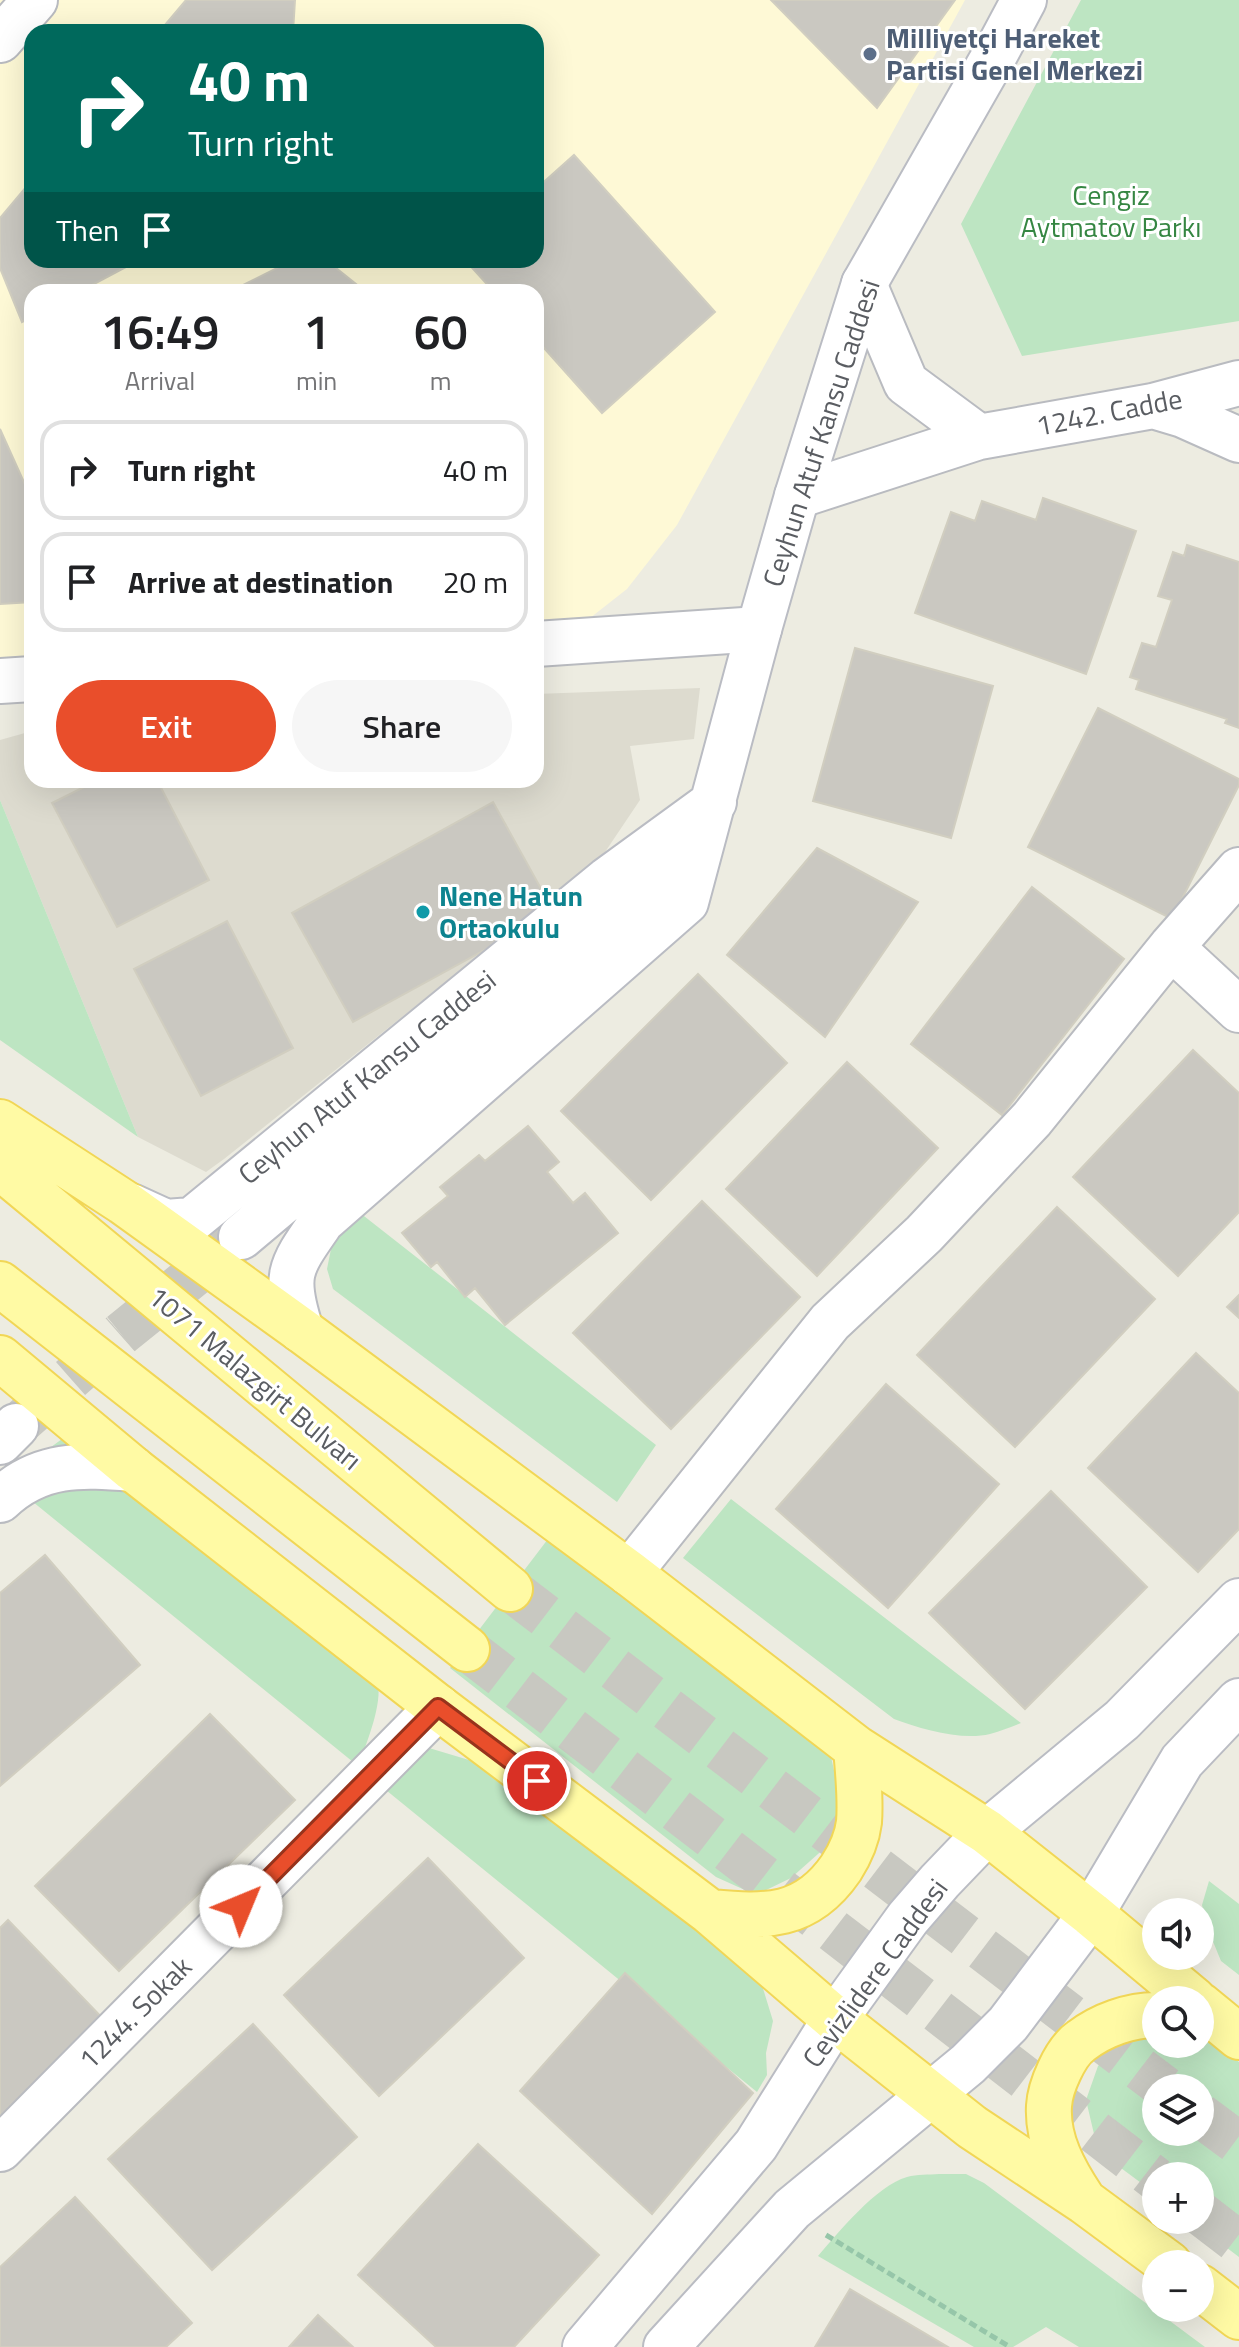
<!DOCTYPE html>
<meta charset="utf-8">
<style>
:root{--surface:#fff;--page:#f6f6f6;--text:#202124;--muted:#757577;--line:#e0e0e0;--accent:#e94e2b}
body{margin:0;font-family:"Titillium Web",sans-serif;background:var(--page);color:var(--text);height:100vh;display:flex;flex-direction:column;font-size:30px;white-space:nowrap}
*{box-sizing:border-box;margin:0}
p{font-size:26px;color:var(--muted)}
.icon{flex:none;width:44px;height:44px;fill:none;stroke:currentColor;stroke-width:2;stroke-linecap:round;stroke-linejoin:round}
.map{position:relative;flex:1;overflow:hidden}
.details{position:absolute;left:24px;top:284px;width:520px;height:504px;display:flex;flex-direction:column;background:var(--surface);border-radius:24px;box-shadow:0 8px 32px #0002}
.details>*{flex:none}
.top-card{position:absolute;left:24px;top:24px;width:520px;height:244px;border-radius:24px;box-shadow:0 8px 32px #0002;background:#00695c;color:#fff;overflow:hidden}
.tools{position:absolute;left:1142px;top:1898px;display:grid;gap:16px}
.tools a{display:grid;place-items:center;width:72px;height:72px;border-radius:50%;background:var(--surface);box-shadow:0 8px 32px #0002;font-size:40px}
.pin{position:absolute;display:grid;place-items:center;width:68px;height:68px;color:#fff;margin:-34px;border:4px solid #fff;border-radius:50%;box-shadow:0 2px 8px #0007}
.me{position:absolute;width:88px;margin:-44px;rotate:45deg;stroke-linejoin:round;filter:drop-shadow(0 0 6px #0008)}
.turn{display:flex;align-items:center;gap:28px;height:168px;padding:0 32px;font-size:36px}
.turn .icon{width:104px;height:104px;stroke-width:2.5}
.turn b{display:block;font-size:56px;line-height:68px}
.then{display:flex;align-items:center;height:76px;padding:0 32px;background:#0003;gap:16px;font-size:30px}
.eta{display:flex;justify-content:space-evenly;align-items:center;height:136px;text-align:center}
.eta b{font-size:48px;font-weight:600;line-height:56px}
.action{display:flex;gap:16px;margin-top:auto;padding:16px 32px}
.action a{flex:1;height:92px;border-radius:48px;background:var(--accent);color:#fff;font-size:32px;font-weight:600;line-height:92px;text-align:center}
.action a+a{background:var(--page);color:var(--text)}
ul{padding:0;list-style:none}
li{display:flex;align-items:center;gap:24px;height:100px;margin:0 16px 12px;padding:0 16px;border:4px solid var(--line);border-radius:24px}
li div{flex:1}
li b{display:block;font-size:30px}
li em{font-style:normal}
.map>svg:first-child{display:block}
.commercial{fill:#fef9d6;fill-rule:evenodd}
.education{fill:#dddbcf}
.green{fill:#bde5c2;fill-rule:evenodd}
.building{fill:#cac8c1;stroke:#d1cec0;stroke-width:2}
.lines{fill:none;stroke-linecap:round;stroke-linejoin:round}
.tertiary-tunnel{stroke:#c8c8c1;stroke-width:44;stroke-dasharray:44 22;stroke-linecap:butt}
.secondary-tunnel{stroke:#c8c8c1;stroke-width:44;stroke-dasharray:44 22;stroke-linecap:butt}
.primary-tunnel{stroke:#c8c8c1;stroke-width:44;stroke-dasharray:44 22;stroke-linecap:butt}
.minor-casing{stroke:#b9bbc0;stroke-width:48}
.tertiary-casing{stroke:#b9bbc0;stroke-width:48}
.secondary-casing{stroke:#babcc3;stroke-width:48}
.primary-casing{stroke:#f1d656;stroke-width:48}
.path{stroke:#96c6a9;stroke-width:5;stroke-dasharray:8 4;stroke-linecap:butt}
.minor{stroke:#fff;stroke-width:44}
.tertiary{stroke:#fff;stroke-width:44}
.secondary{stroke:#fff;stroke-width:44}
.primary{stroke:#fffaa4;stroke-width:44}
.route-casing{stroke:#97331c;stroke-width:20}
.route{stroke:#e94e2b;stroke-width:14}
.service-dot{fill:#5c6f8a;stroke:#fff;stroke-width:3}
.culture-dot{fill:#0f9aa8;stroke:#fff;stroke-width:3}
.labels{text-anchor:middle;stroke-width:6;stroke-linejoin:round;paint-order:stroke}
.service-label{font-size:28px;font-weight:bold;fill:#4e5e75;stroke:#fff;text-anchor:start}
.park-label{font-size:28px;fill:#358642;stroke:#fff}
.street-label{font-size:28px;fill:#5a5d62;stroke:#fff}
.culture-label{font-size:28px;font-weight:bold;fill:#0d838f;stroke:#fff;text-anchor:start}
</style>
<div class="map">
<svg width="1239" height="2347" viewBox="0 0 1239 2347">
<rect width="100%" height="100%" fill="#edece1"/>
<!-- commercial -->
<path class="commercial" d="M0,0H965L677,525L627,589L553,647H536V292H32V668L0,669ZM32,32H536V260H32Z"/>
<!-- education -->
<path class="education" d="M700,688L694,739L630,746L640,800L601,858L224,1159L206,1172L138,1137L0,800V740L32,731V780H536V694Z"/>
<!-- green -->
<path class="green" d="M1081,0H1239V321L1022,356L961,224Z
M0,800L138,1137L0,1040Z
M355,1209L656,1445L617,1502L333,1289L327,1269L333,1239Z
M62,1439L375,1675C387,1695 366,1745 358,1766L6,1480Z
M731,1499L1021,1723C1011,1727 1000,1731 990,1734C962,1741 921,1729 894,1719L683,1558Z
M551,1535L830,1752L843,1812L827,1846L791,1878L756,1895L716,1877L450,1668Z
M419,1745L489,1766L528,1793L761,1982L773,2021L766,2053L767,2075L757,2092L381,1786Z
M1209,1881L1239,1904V1975L1221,1961L1207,1927L1202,1905Z
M1200,2032L1239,2062V2257L1190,2220H1200V2176H1156V2194L1098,2151L1086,2100L1098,2066L1108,2056L1127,2042L1156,2034V2044H1200ZM1156,2088H1200V2132H1156Z
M939,2174H966L984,2183L1205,2347H1079L1046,2327L1013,2347H974L818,2256C839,2232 876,2186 907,2177C917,2174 929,2175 939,2174Z"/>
<!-- building -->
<path class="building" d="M186,0H295L293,32H159Z
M771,0H955L877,108Z
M574,155L715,312L602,413L536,339V292H494L465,260H536V189Z
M32,180V260H139L79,292H32V317L22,322L0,268V218Z
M293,260H326L366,292H229Z
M0,429L32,500V602L0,604Z
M1043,498L1136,531L1086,674L915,613L951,512L975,521L982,501L1036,520Z
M1187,545L1239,562V728L1225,723L1227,719L1136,689L1139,680L1130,677L1142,643L1156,647L1172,600L1158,596L1173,552L1184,556Z
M855,648L993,686L951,838L813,801Z
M1098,708L1239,779V785L1172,919L1028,847Z
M98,780H157L209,880L117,927L52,803Z
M493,802L554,912L353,1022L292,913Z
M817,848L918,902L825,1037L727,955Z
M1032,887L1124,959L1002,1115L911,1044Z
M227,921L293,1048L201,1096L134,969Z
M698,974L787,1063L651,1200L561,1111Z
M1193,1050L1239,1093V1212L1178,1276L1073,1177Z
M847,1062L938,1148L817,1276L726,1189Z
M528,1126L559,1162L547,1172L573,1203L585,1193L618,1233L505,1325L475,1288L465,1297L437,1262L431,1267L402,1233L448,1196L440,1187L479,1155L485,1161Z
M702,1201L800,1297L671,1429L573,1333Z
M1057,1207L1155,1299L1015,1447L917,1355Z
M1239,1295V1318L1227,1307Z
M1196,1353L1239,1393V1529L1198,1572L1088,1468Z
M886,1384L999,1484L888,1608L776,1509Z
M1051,1491L1147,1587L1025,1709L929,1613Z
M45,1555L140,1665L0,1786V1593Z
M210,1714L295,1800L119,1971L35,1886Z
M428,1858L524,1958L379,2096L284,1995Z
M8,1920L110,2026L0,2132V1928Z
M625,1973L753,2093L652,2214L520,2091Z
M253,2024L357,2137L212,2270L108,2159Z
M478,2144L599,2255L514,2347H436L358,2275Z
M75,2197L192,2323L166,2347H0V2267Z
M850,2289L948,2347H815Z
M318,2315L353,2347H289Z"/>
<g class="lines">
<!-- tertiary-tunnel -->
<path class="tertiary-tunnel" d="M21,1422L121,1334"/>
<!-- secondary-tunnel -->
<path class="secondary-tunnel" d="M121,1334L237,1240"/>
<!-- primary-tunnel -->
<path class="primary-tunnel" d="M510,1589L1165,2088
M467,1649L1156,2179
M1200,2115L1239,2144
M1200,2213L1239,2243"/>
<defs>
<path id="minor" d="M864,284L906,383L979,437
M1153,406L1183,415L1239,440
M797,496L979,437L1153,406L1239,383
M536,644L759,629
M0,681L32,679
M1171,947L1239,1010
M629,1573L830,1322L924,1234L1032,1119L1171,947L1239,870
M0,2149L438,1707"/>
<path id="tertiary" d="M0,40L35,0
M0,1442L16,1426
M0,1500C40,1462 81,1465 133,1469"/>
<path id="secondary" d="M131,1206L166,1222L192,1220L607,880L714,802
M241,1237L635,906L677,858L693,834
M301,1330C283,1274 290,1267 322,1221L686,902L759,629L797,496L864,284L993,58L1024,0
M585,2347L756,2145L835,2019L908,1918L940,1881L987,1832L1122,1720L1239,1601
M666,2347L792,2209L968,2064L1008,2024L1091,1914L1182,1761L1239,1701"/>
<path id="primary" d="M0,1122L123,1202L301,1330L629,1573L856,1748L987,1832L1091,1914L1194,2000
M0,1167L510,1589
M0,1284L467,1649
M0,1358L133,1469L438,1707L710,1912L835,2019L972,2127L1085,2202L1169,2264
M710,1912C766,1917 806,1919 841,1868C850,1854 857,1839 859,1822C861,1798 858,1773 856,1748
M1200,2005L1239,2037
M1082,2198C1064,2171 1047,2140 1049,2106C1050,2087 1065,2052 1081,2041C1102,2025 1130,2015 1156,2015
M1200,2287L1239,2317"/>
</defs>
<!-- minor casing -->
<use href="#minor" class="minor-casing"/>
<!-- tertiary casing -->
<use href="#tertiary" class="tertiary-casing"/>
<!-- secondary casing -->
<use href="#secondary" class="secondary-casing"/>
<!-- primary casing -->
<use href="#primary" class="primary-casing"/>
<!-- path -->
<path class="path" d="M826,2235L1010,2347"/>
<!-- minor -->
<use href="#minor" class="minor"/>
<!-- tertiary -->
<use href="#tertiary" class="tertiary"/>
<!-- secondary -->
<use href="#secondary" class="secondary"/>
<!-- primary -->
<use href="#primary" class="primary"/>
</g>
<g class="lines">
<defs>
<path id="route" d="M241,1906L438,1707L537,1781"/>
</defs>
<!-- route casing -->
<use href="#route" class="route-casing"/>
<!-- route -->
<use href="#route" class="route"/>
</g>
<!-- markers -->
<circle class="service-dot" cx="870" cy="54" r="8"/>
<circle class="culture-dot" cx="423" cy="912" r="8"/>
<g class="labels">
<!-- service labels -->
<g class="service-label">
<text x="886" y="48">Milliyetçi Hareket<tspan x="886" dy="32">Partisi Genel Merkezi</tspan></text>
</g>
<!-- park labels -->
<g class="park-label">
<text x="1111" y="205">Cengiz<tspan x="1111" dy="32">Aytmatov Parkı</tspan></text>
</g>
<!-- street labels -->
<g class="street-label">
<text transform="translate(1109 412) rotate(-11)" y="10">1242. Cadde</text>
<text transform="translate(821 433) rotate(-72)" y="10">Ceyhun Atuf Kansu Caddesi</text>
<text transform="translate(367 1077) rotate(-39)" y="10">Ceyhun Atuf Kansu Caddesi</text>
<text transform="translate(255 1378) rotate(40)" y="10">1071 Malazgirt Bulvarı</text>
<text transform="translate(875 1973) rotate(-54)" y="10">Cevizlidere Caddesi</text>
<text transform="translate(135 2013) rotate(-45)" y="10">1244. Sokak</text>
</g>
<!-- culture labels -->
<g class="culture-label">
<text x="439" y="906">Nene Hatun<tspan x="439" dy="32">Ortaokulu</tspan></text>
</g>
</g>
</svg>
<div class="tools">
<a><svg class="icon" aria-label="sound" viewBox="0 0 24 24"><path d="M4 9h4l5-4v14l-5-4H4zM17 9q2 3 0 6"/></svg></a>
<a><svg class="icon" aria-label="search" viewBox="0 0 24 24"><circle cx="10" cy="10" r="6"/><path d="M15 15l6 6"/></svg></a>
<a><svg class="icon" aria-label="layers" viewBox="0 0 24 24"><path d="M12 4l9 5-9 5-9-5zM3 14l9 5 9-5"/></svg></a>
<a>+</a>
<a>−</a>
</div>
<div class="pin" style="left:537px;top:1781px;background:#d93025"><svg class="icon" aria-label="arrive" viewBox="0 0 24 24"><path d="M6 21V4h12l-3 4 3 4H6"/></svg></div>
<svg class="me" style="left:241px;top:1906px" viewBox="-20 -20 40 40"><circle r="19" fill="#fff"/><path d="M0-13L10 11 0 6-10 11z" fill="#e94e2b"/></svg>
<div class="top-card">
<div class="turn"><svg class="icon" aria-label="right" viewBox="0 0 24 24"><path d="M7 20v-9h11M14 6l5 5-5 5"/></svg><div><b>40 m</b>Turn right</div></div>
<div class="then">Then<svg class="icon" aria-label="arrive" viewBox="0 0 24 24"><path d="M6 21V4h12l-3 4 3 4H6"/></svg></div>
</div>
<section class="details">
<div class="eta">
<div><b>16:49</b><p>Arrival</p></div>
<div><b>1</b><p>min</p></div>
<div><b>60</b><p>m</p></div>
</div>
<ul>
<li><svg class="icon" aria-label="right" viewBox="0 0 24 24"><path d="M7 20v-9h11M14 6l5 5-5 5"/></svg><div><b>Turn right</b></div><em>40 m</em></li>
<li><svg class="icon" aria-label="arrive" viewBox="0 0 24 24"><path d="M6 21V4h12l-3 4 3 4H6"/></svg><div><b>Arrive at destination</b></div><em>20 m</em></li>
</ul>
<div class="action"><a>Exit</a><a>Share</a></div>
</section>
</div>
